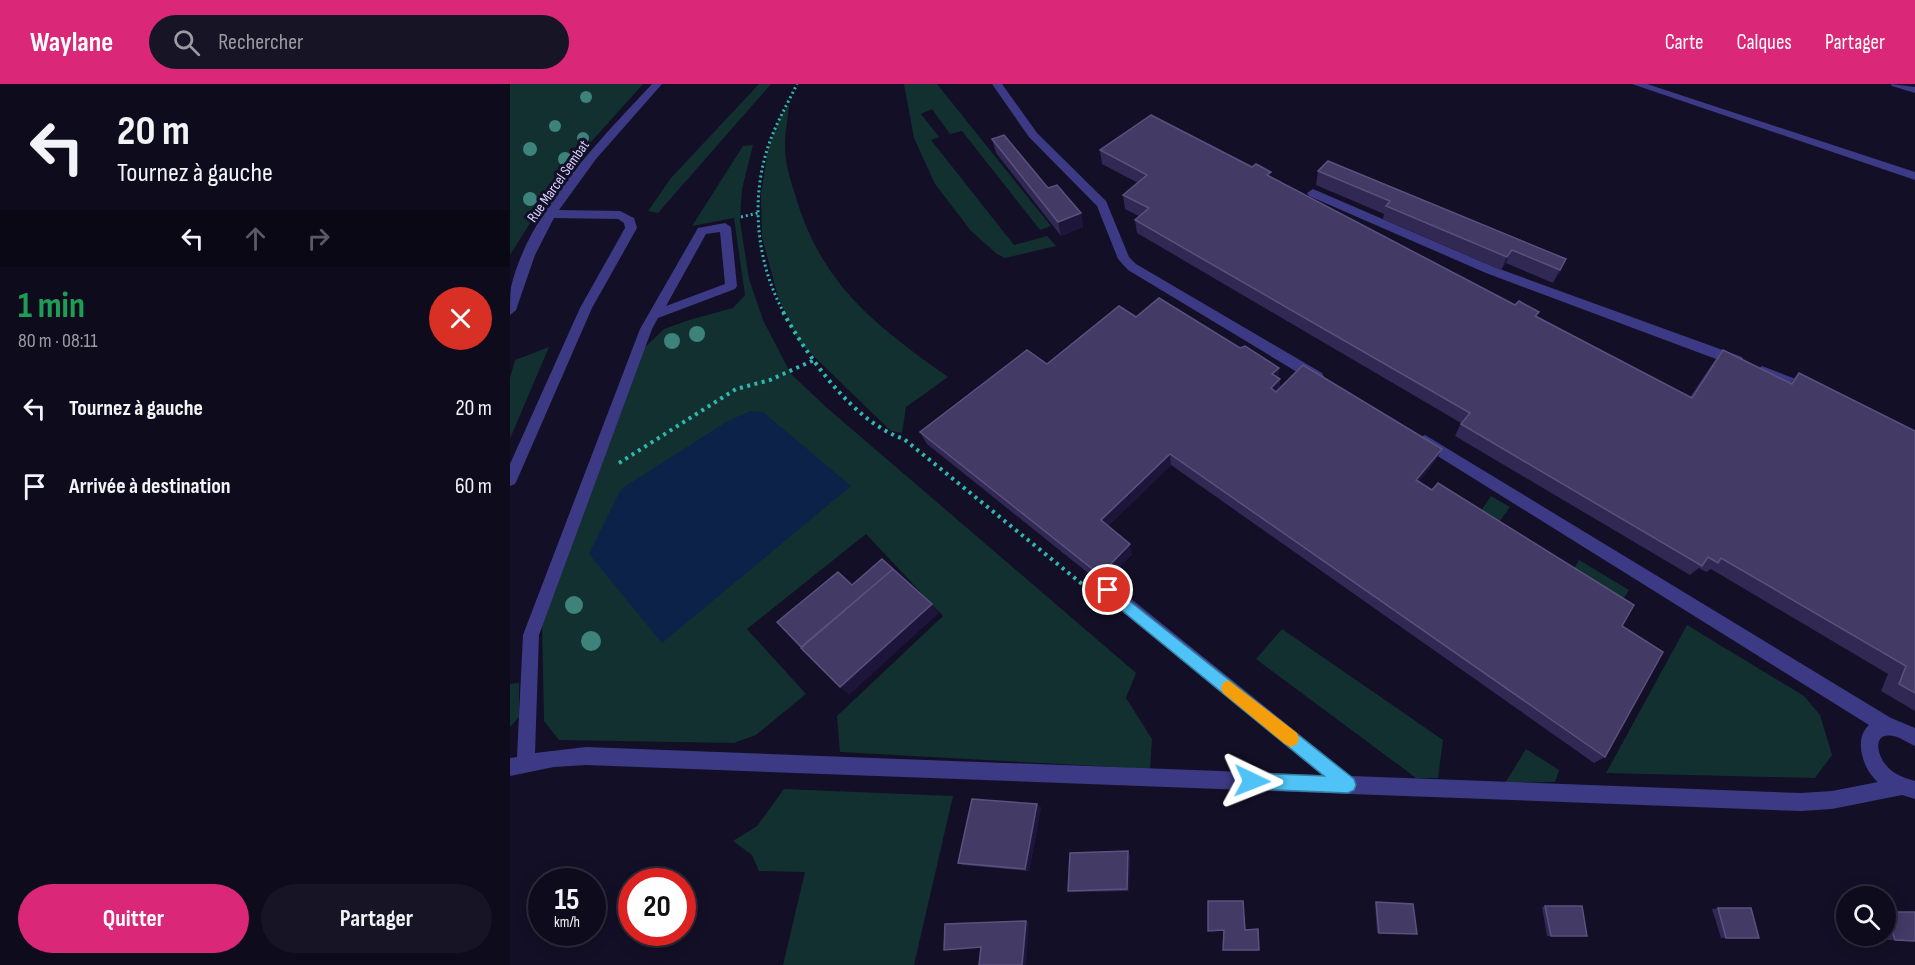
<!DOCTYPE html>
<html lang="fr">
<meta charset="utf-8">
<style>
:root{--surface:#0e0b1c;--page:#171425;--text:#f1f3f6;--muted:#9b9ba3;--line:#2e2b3b;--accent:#db2777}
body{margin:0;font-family:"Sofia Sans Condensed",sans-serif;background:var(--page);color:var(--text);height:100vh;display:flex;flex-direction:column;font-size:22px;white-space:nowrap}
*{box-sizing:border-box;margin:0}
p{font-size:20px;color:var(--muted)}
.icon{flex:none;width:33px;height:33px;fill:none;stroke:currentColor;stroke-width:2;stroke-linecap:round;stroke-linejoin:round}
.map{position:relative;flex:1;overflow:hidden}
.sheet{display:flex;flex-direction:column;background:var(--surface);width:510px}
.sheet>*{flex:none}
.guide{background:#0e0b1c;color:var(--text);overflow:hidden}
.controls{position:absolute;left:1326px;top:802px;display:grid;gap:12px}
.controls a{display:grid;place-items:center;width:60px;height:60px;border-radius:50%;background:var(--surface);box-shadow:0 3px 15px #0003,0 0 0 2px var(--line);font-size:30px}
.speed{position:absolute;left:18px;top:784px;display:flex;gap:12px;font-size:30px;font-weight:700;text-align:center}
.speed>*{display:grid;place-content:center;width:78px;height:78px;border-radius:50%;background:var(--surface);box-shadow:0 3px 15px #0003,0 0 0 2px var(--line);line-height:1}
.speed small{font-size:15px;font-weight:400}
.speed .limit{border:9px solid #d22;background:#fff;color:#111}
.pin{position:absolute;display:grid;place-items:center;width:51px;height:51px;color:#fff;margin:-26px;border:3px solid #fff;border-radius:50%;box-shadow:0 2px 6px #0007}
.me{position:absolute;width:66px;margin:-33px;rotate:92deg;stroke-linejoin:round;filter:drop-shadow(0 0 4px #0008)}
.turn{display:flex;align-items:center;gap:21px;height:126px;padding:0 18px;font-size:27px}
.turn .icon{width:78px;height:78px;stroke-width:2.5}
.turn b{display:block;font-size:42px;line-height:51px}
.lanes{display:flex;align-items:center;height:57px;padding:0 18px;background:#0003;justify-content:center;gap:30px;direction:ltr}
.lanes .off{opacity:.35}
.round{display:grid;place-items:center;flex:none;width:63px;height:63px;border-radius:32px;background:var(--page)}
.overview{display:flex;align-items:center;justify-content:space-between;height:102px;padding:0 18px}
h1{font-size:36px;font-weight:700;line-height:45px;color:#1e9e55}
.primary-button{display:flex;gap:12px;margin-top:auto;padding:12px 18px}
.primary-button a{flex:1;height:69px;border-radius:36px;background:var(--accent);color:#fff;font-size:24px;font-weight:700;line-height:69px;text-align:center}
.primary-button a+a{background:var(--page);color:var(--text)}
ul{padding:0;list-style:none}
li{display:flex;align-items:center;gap:18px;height:78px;padding:0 18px}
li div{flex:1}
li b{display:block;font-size:22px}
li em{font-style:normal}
header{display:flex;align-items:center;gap:36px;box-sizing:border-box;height:84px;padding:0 30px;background:var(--accent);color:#fff}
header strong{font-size:28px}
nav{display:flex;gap:33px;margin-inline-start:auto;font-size:21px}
.search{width:420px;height:54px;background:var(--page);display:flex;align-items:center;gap:15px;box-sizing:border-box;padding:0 21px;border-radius:33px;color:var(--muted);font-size:22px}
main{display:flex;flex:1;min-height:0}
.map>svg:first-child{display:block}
.green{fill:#12302f}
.water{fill:#0c2248}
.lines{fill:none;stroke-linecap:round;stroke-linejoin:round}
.path-far1{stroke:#2fb8b0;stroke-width:3;stroke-dasharray:2 3;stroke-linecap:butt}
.path{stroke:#2fb8b0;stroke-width:4;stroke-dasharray:3 4.5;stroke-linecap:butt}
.minor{fill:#3d3a85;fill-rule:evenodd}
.tree{fill:#3d827b}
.wall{fill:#312854}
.shaded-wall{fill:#1d163a}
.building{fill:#433a66;stroke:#5a527e;stroke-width:1.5}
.route{fill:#4fc3f7;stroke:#337fa1;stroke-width:1.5}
.slow{fill:#f59e0b}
.labels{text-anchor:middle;stroke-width:6;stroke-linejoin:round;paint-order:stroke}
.far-street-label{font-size:15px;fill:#d9d4ff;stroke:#130f26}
</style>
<header>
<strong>Waylane</strong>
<div class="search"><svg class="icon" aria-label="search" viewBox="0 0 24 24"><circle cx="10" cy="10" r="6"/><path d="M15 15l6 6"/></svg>Rechercher</div>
<nav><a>Carte</a><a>Calques</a><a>Partager</a></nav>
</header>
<main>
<section class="sheet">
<div class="guide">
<div class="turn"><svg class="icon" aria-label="left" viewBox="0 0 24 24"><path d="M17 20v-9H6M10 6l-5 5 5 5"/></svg><div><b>20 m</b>Tournez à gauche</div></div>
<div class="lanes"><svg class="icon" aria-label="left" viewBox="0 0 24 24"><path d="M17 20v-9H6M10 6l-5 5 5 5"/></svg><svg class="icon off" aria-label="ahead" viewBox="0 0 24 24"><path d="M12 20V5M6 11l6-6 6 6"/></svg><svg class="icon off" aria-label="right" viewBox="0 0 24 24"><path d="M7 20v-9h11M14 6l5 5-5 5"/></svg></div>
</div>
<div class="overview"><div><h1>1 min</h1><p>80 m · 08:11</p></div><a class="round" style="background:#d93025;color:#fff"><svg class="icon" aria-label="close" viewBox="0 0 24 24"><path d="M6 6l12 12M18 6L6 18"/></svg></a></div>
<ul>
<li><svg class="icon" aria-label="left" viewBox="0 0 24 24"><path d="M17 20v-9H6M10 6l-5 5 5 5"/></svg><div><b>Tournez à gauche</b></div><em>20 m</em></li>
<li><svg class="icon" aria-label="arrive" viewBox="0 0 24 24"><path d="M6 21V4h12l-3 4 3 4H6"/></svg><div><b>Arrivée à destination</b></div><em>60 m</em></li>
</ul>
<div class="primary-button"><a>Quitter</a><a>Partager</a></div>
</section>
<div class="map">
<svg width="1405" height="881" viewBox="0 0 1405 881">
<rect width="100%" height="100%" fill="#130f26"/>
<!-- green -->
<path class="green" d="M0,0H133L47,96L0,171Z
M249,0H261L148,129L138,127L161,94Z
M394,0H427L541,142L530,146L452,47L440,50L422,25L411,30L429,53L421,56L504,161L537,152L546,162L495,174L487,170L461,147L425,100L404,54Z
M279,21C278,34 275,48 275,62C275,82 282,101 288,120C315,204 369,244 438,293L396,323L392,349L381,347L289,258L268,213L252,153L251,111L258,65L270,33Z
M243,61L232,105L230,137L239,195L253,236L281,290L316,323L626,589L616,614L642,655L640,685L330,668L327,632L433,532L356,450L237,545L296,610L246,651L224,659L49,656L34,637L32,539L133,265L154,245L179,236L223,224L235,211L224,134L182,142L233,62Z
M39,263L2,350L0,354V294L5,276Z
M981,412L1000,423L982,448L970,428Z
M1069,476L1119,506L1106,527L1062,488Z
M1177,541L1294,612L1310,631L1322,671L1305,694L1096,689Z
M772,545L933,656L928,694H906L746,575Z
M9,599V633L0,643V600Z
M1016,665L1049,686L1045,698L995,699Z
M274,705L443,712L404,881H273L295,788L249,787L242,771L223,757L247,742Z"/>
<!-- water -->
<path class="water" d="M241,327L253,328L341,402L152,559L79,470L111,405L218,337Z"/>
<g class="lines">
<!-- path-far1 -->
<path class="path-far1" d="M231,133L248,129
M274,229C247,180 240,117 258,63C265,41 277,21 287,0"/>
<!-- path -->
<path class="path" d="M273,228C298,273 343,338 394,355L577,504
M109,379L226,305L260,296L304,276"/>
<!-- minor -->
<path class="minor" d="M142,0H152L86,75L49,126L110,127L124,134L127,144L82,224L7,396L5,400L0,402V380L70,224L115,144L114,139L108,135L44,134L25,171L6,226L0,231C0,222 0,212 1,203C19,127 90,56 142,0Z
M482,0H492L527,49L596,117L619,173L626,180L812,289L814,293L812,297H802L618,186L608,175L587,122L519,53Z
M1122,0H1137L1405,88V96Z
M1381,0L1405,3V9L1382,2Z
M803,105L984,183L1232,273L1234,277L1232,281H1222L976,189L799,112L797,109Z
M215,139L221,143L227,202L225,205L148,234L142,245L29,551L25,669L76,663L812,691L592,511L590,506L592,501L598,499L604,501L841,692L1291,709L1322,707L1368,698C1353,686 1343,655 1359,641L910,361L908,357L910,353L915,351L1381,634L1405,644V662C1398,659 1390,653 1383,652C1362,648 1367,671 1376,681C1383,690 1394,694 1405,697V715L1392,711L1322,725L1291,727L76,681L44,683L0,692V674L7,673L13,551L130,245L188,144ZM210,148L215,200L156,222L196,150Z
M1252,282L1304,302L1306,306L1299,311L1247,291L1245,287Z"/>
</g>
<!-- trees -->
<g class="tree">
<circle cx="76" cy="13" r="6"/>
<circle cx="45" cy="42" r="6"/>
<circle cx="73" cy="54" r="6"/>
<circle cx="20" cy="65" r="7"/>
<circle cx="55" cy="75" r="7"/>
<circle cx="20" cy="115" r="7"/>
<circle cx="187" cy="250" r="8"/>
<circle cx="162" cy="257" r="8"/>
<circle cx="64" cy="521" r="9"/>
<circle cx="81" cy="557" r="10"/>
</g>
<!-- wall -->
<path class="wall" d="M482,55L538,104L571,129L573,143L551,152L486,69Z
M590,66L761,93L1005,221L1029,228L1027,232L1180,313L1203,279L1213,266L1280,299L1289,289L1405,347V627L1371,607L1378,590L1201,485L1196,488L1189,484L1180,491L945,352L951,339L627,149L625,136L629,132L615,125L613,111L628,99L592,80Z
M808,87L1056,175L1043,199L996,179L991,186L873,135L874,130L806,101Z
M626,233L730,264L769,284L768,294L770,295L769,305L926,376L909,397L1112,542L1095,673L1084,679L661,381L598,442L622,470L593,501L417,360L410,348Z
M531,723L519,787L453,781L448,779Z
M618,767L620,770L619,807L561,808L558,807Z
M866,818L904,850L867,849L865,819Z
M1035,822L1077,852H1037L1032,823Z
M1208,824L1249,854H1211L1202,825Z
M1376,828L1405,857L1378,856L1376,850Z"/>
<!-- shaded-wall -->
<path class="shaded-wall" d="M571,129L573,143L551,152L548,138Z
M1002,166L996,179L991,186L997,173Z
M1056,175L1050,189L1043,199L1050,186Z
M769,284L768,296L762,290Z
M770,295L768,307L759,317L761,304Z
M932,365L926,376L902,407L906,396Z
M660,370L661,381L594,446L591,436Z
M620,460L622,470L593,501L590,491Z
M422,520L429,529L339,611L330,603Z
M527,720L531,723L519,787L515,785Z
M618,767L620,770L619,807L617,805Z
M516,837L519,838L516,881H512Z"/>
<!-- building -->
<path class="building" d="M641,31L742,83L746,80L761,88L757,91L1005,221L1009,217L1029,228L1025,232L1182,314L1213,266L1282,300L1289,289L1405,347V609L1389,600L1396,582L1211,474L1208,479L1198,473L1192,482L951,340L960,329L625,136L639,124L613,111L637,91L590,66Z
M494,51L538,104L547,101L571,129L548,138L482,55Z
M818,77L1056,175L1050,186L1002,166L997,173L876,122L880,117L808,87Z
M649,214L730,264L735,262L769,284L762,290L770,295L761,304L766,308L793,281L932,365L906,396L922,406L928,399L1124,521L1112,542L1153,568L1095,673L660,370L591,436L620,460L590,491L410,348L517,266L537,280L609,222L626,233Z
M372,475L383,485L291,563L267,538L328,488L342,501Z
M383,485L422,520L330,603L291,564Z
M462,715L527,720L515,785L448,779Z
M618,767L617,805L558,807L560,769Z
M698,817H733L735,846L748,845L749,866H713L714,846L698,847Z
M866,818L903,820L907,850L869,849Z
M1035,822H1072L1077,852H1041Z
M1208,824H1241L1249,854H1216Z
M1376,828H1405V857L1385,856Z
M516,837L512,881H469L471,863L434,866L435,840Z"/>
<!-- route -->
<path class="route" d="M598,500L844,695L846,701L844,706L838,709L742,705L737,703L734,697L737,691L742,689L814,692L593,511L591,506L593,502Z"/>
<!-- slow -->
<path class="slow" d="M718,596L787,649L789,655L787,660L781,663L775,660L713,609L711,604L713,599Z"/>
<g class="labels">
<!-- far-street labels -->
<g class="far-street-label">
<text transform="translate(48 97) rotate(-55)" y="5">Rue Marcel Sembat</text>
</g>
</g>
</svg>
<div class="controls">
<a><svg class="icon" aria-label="search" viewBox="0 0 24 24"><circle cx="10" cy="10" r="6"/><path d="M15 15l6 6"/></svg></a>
</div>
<div class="speed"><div>15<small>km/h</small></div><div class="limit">20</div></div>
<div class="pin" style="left:598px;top:506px;background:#d93025"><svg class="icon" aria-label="arrive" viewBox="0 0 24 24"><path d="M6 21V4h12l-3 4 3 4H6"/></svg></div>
<svg class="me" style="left:742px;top:697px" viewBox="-20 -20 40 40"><path d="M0-17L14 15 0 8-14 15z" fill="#4fc3f7" stroke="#fff" stroke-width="4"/></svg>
</div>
</main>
